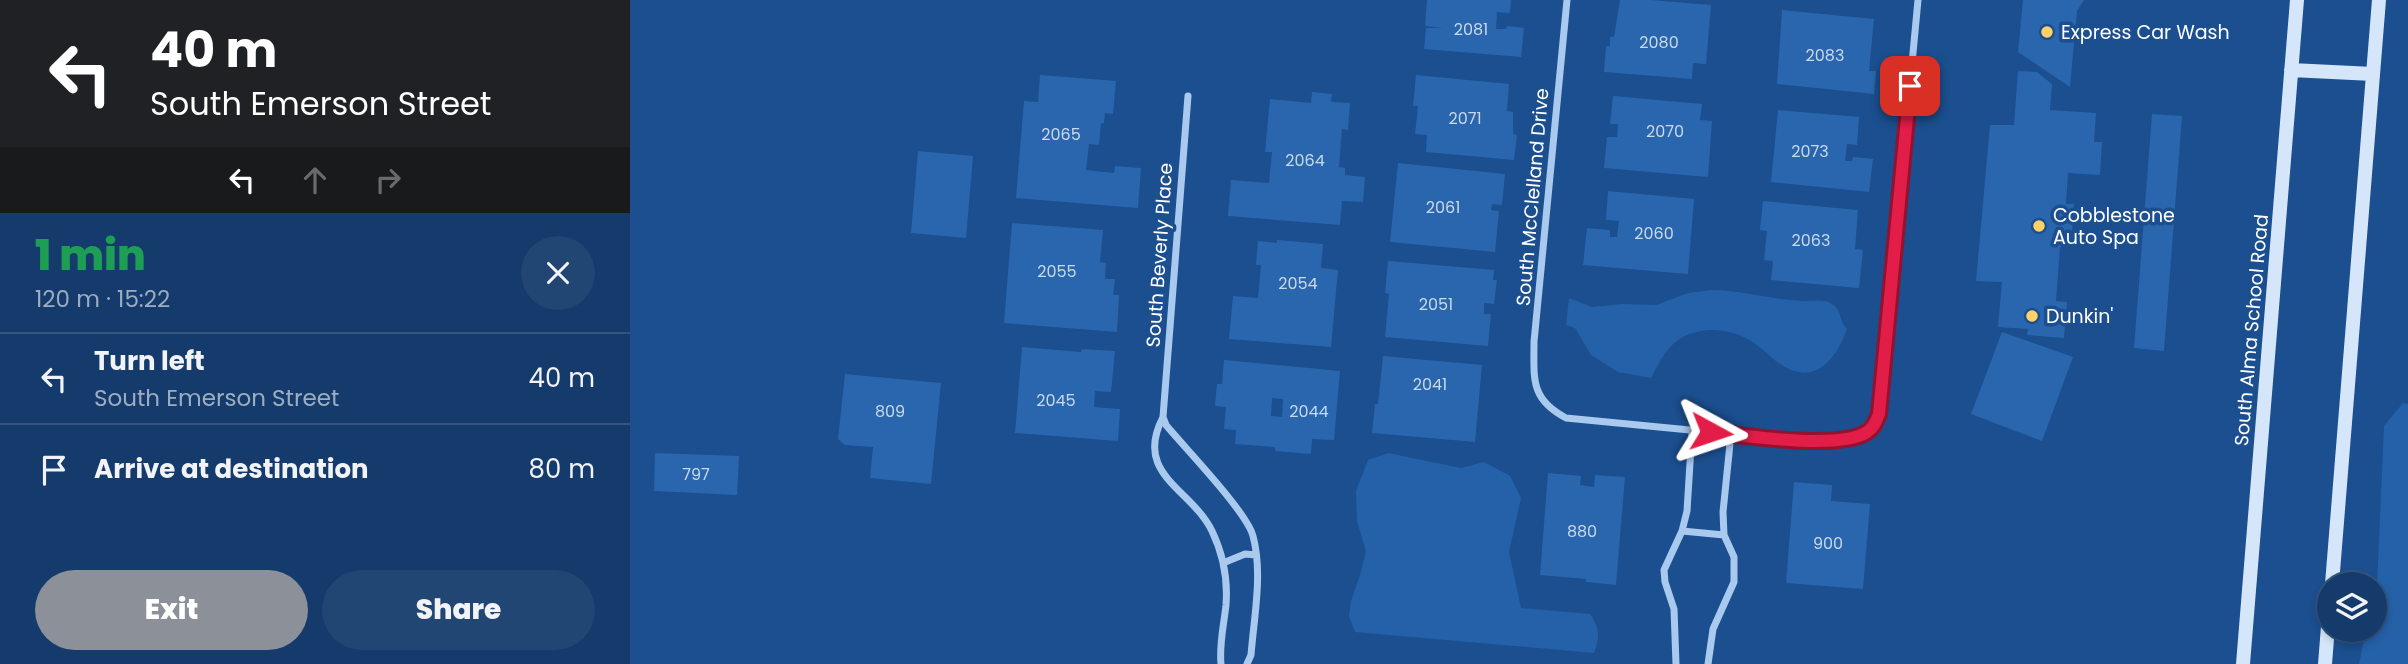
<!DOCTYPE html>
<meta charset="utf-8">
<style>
:root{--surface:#143b6b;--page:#214673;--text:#f1f3f6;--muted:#9dadc1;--line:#33557e;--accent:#8c9099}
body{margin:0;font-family:Poppins,sans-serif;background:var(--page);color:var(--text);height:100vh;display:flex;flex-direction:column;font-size:26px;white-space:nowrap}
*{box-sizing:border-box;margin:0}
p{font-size:23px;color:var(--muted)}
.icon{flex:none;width:38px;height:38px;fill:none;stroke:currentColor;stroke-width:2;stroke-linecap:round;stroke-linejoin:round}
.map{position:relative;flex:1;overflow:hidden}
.side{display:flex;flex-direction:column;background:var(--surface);width:630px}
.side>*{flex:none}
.top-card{background:#202124;color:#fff;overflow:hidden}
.controls{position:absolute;left:1687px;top:572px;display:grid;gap:14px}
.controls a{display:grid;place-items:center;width:70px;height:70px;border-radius:50%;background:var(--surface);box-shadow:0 4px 10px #0003,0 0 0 2px var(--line);font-size:35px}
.pin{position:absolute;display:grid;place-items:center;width:60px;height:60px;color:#fff;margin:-30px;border-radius:14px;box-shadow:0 4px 10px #0006}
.me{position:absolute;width:77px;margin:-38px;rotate:95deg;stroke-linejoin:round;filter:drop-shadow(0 0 5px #0008)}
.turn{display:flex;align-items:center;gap:24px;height:147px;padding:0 35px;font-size:32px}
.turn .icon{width:91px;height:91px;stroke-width:2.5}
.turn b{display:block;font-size:49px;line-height:60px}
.lanes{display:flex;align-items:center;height:66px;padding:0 35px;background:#0003;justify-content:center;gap:35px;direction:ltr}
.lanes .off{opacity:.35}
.round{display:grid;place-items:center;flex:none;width:74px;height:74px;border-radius:37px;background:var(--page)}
.head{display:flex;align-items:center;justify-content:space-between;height:119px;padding:0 35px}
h1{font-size:42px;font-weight:800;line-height:52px;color:#1e9e55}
.button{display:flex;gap:14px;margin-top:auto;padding:14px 35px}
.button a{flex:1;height:80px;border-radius:42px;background:var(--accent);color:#fff;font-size:28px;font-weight:800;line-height:80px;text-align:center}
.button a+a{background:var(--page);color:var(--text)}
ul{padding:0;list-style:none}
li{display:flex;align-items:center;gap:21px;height:91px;padding:0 35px;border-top:2px solid var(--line)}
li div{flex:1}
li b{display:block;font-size:26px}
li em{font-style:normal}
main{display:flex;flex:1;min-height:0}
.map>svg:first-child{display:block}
.green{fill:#2461a8}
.building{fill:#2a66ad;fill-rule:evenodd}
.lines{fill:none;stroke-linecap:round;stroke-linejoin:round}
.minor{stroke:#a9c9ee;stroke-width:7}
.secondary{stroke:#d6e6fa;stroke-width:14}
.route-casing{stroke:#92132f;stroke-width:18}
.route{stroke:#e11d48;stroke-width:12}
.poi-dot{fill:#ffd166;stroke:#1b4f8f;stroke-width:2.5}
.labels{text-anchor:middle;stroke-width:7;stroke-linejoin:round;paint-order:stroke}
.number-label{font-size:16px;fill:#cad9ea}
.poi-label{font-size:19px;fill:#fff;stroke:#1b4f8f;text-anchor:start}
.street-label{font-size:19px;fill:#fff;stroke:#1b4f8f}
</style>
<main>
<section class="side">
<div class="top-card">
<div class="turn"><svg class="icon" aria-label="left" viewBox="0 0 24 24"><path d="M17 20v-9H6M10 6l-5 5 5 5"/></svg><div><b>40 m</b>South Emerson Street</div></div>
<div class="lanes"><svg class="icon" aria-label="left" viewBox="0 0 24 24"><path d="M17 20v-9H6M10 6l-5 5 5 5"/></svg><svg class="icon off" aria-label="ahead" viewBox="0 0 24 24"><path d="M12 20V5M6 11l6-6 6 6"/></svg><svg class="icon off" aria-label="right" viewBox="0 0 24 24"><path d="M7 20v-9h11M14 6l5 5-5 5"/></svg></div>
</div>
<div class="head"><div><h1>1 min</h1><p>120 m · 15:22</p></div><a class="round"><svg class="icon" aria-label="close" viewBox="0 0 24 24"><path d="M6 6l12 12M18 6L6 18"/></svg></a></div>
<ul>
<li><svg class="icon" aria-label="left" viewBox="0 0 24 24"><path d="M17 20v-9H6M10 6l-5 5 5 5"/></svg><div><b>Turn left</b><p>South Emerson Street</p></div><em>40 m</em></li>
<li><svg class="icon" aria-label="arrive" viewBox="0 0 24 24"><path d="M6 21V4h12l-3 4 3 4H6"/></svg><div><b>Arrive at destination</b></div><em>80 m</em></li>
</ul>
<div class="button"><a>Exit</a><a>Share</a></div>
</section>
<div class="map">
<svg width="1778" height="664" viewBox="0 0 1778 664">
<rect width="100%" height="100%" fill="#1b4f8f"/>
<!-- green -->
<path class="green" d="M1081,290C1112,290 1142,300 1173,301C1184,301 1196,298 1205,306C1212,313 1209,321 1217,329C1207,357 1187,385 1155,367C1142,360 1133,348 1121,341C1097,326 1062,325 1041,346C1032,356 1027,367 1021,378L988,372L961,355L945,328L936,325L939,298L962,307L992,304L1026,305L1058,293Z
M1773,403L1778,404V664H1729L1736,630H1745L1754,426Z
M758,453L831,468L854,462L880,476L891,498L879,552L891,608L960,614C970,629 970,636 964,653L725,632L719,616L721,601L730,575L736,551L727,521L726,491L738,460Z"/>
<!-- building -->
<path class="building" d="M797,0H881L880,13L867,12L866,29H876L877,26L894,28L891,57L794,49L796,28H813L795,26Z
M990,0H1021L1081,5L1076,64L1063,63L1062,79L974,72L976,46H980V37H984Z
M1393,0H1454L1447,11L1440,87L1388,52Z
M1152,10L1244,19L1239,71H1246L1244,94L1147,84Z
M1388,71L1407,72L1422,84L1420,110L1466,113L1464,142H1472L1470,175L1438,173L1436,204H1444L1441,247H1430L1426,301L1437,302L1434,338L1397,335L1398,329L1368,327L1372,282L1346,281L1360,125H1384Z
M410,75L486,81L483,114L475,113L474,123H471L469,145L459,144L456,170L484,173L485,166L511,168L508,208L386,198L394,101L408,102Z
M786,75L879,84L877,111L883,112V134L887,135L884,160L796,152L797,135L785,134L788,106H783Z
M682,92L702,94L701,102L720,103L718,130L712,129L709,167L715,168V175L735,177L733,202L712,201L710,225L598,216L601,180L639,183L642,152H635L640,99L681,103Z
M983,96L1072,104L1070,120L1082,121L1078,177L974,168L977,137H987L988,124H980Z
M1148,110L1229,117L1227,145L1217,144L1215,161H1222L1223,157L1243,159L1239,192L1141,182Z
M1522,114L1552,116L1534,351L1504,348Z
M288,151L343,156L336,238L281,233Z
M768,163L875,174L872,205L862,204L861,210L869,211L865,252L760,242Z
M978,191L1064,199L1058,274L953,265L957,228L980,230V237H987L989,221L976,220Z
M1133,201L1228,210L1225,249L1233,250L1229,288L1141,280L1143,261L1134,260L1137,231L1130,230Z
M382,223L473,230L470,262L476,263L475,279H485L483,295H489L487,332L374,323Z
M647,240L693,244L691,268L708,270L701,347L599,339L603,296L628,298L631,265H626L628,241L647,243Z
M758,261L864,270L863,280H867L864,304L854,303V314H861L858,346L755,337L759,294L755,293Z
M1372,332L1443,357L1412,441L1341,414Z
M392,347L451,352L452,349L485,351L481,392L465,391L464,407L490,409L488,441L385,433Z
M753,356L852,365L845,442L742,433L745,404H748Z
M594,360L710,371L704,440L682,439L681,454L645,451V447L605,444L606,430L594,429L596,407L585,406L587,384H592ZM642,398L653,399L652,417L641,416Z
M215,374L311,383L301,484L240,478L243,447L215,445L208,439Z
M25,453L109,456L107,495L24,491Z
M918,473L951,476L950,485L964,487L965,475L995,477L986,585L956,582V579L910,575Z
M1164,482L1202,485L1201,501L1240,504L1233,589L1156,583Z"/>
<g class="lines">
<!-- minor -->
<path class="minor" d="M937,0L904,342C904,379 900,399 936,418L1101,434L1204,442L1237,432L1245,424L1249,414L1288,0
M558,96L533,417L536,425C554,447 617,512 623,536C633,573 624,617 621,655L617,664
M533,417C503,475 561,488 582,531C593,554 598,579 596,605C594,624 589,644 591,664
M1052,531L1094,535
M593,563L615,554L626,555
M1046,664L1044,609L1035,582L1034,570L1052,531L1057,511L1062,431
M1078,664L1083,629L1104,582V557L1094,535L1093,512L1101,434"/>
<!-- secondary -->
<path class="secondary" d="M1661,70L1743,74
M1702,584L1749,0
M1613,664L1667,0
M1695,664L1699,614"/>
</g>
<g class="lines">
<defs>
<path id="route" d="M1081,432C1115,436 1211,450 1237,432C1244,428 1246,421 1249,414L1280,86"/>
</defs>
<!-- route casing -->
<use href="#route" class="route-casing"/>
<!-- route -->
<use href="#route" class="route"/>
</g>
<!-- markers -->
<g class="poi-dot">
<circle cx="1417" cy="32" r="7"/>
<circle cx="1409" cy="226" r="7"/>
<circle cx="1402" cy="316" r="7"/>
</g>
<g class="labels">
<!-- number labels -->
<g class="number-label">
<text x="841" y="35">2081</text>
<text x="1029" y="48">2080</text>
<text x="1195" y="61">2083</text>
<text x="835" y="124">2071</text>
<text x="1035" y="137">2070</text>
<text x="431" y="140">2065</text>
<text x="1180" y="157">2073</text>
<text x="675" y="166">2064</text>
<text x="813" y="213">2061</text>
<text x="1024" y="239">2060</text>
<text x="1181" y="246">2063</text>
<text x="427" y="277">2055</text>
<text x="668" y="289">2054</text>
<text x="806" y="310">2051</text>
<text x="800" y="390">2041</text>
<text x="426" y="406">2045</text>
<text x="260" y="417">809</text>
<text x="679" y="417">2044</text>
<text x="66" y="480">797</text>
<text x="952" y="537">880</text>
<text x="1198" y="549">900</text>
</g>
<!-- poi labels -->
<g class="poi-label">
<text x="1431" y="39">Express Car Wash</text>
<text x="1423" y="222">Cobblestone<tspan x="1423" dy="22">Auto Spa</tspan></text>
<text x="1416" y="323">Dunkin'</text>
</g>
<!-- street labels -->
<g class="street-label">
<text transform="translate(902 197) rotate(-85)" y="7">South McClelland Drive</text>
<text transform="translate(529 255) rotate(-86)" y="7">South Beverly Place</text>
<text transform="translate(1621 330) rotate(-85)" y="7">South Alma School Road</text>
</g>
</g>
</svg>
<div class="controls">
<a><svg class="icon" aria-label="layers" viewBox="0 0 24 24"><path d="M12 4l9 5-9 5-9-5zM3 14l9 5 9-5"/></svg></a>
</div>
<div class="pin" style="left:1280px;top:86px;background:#d93025"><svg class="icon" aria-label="arrive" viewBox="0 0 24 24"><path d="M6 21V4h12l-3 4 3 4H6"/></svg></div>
<svg class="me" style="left:1081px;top:432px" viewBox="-20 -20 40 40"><path d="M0-17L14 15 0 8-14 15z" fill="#e11d48" stroke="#fff" stroke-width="4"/></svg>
</div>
</main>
